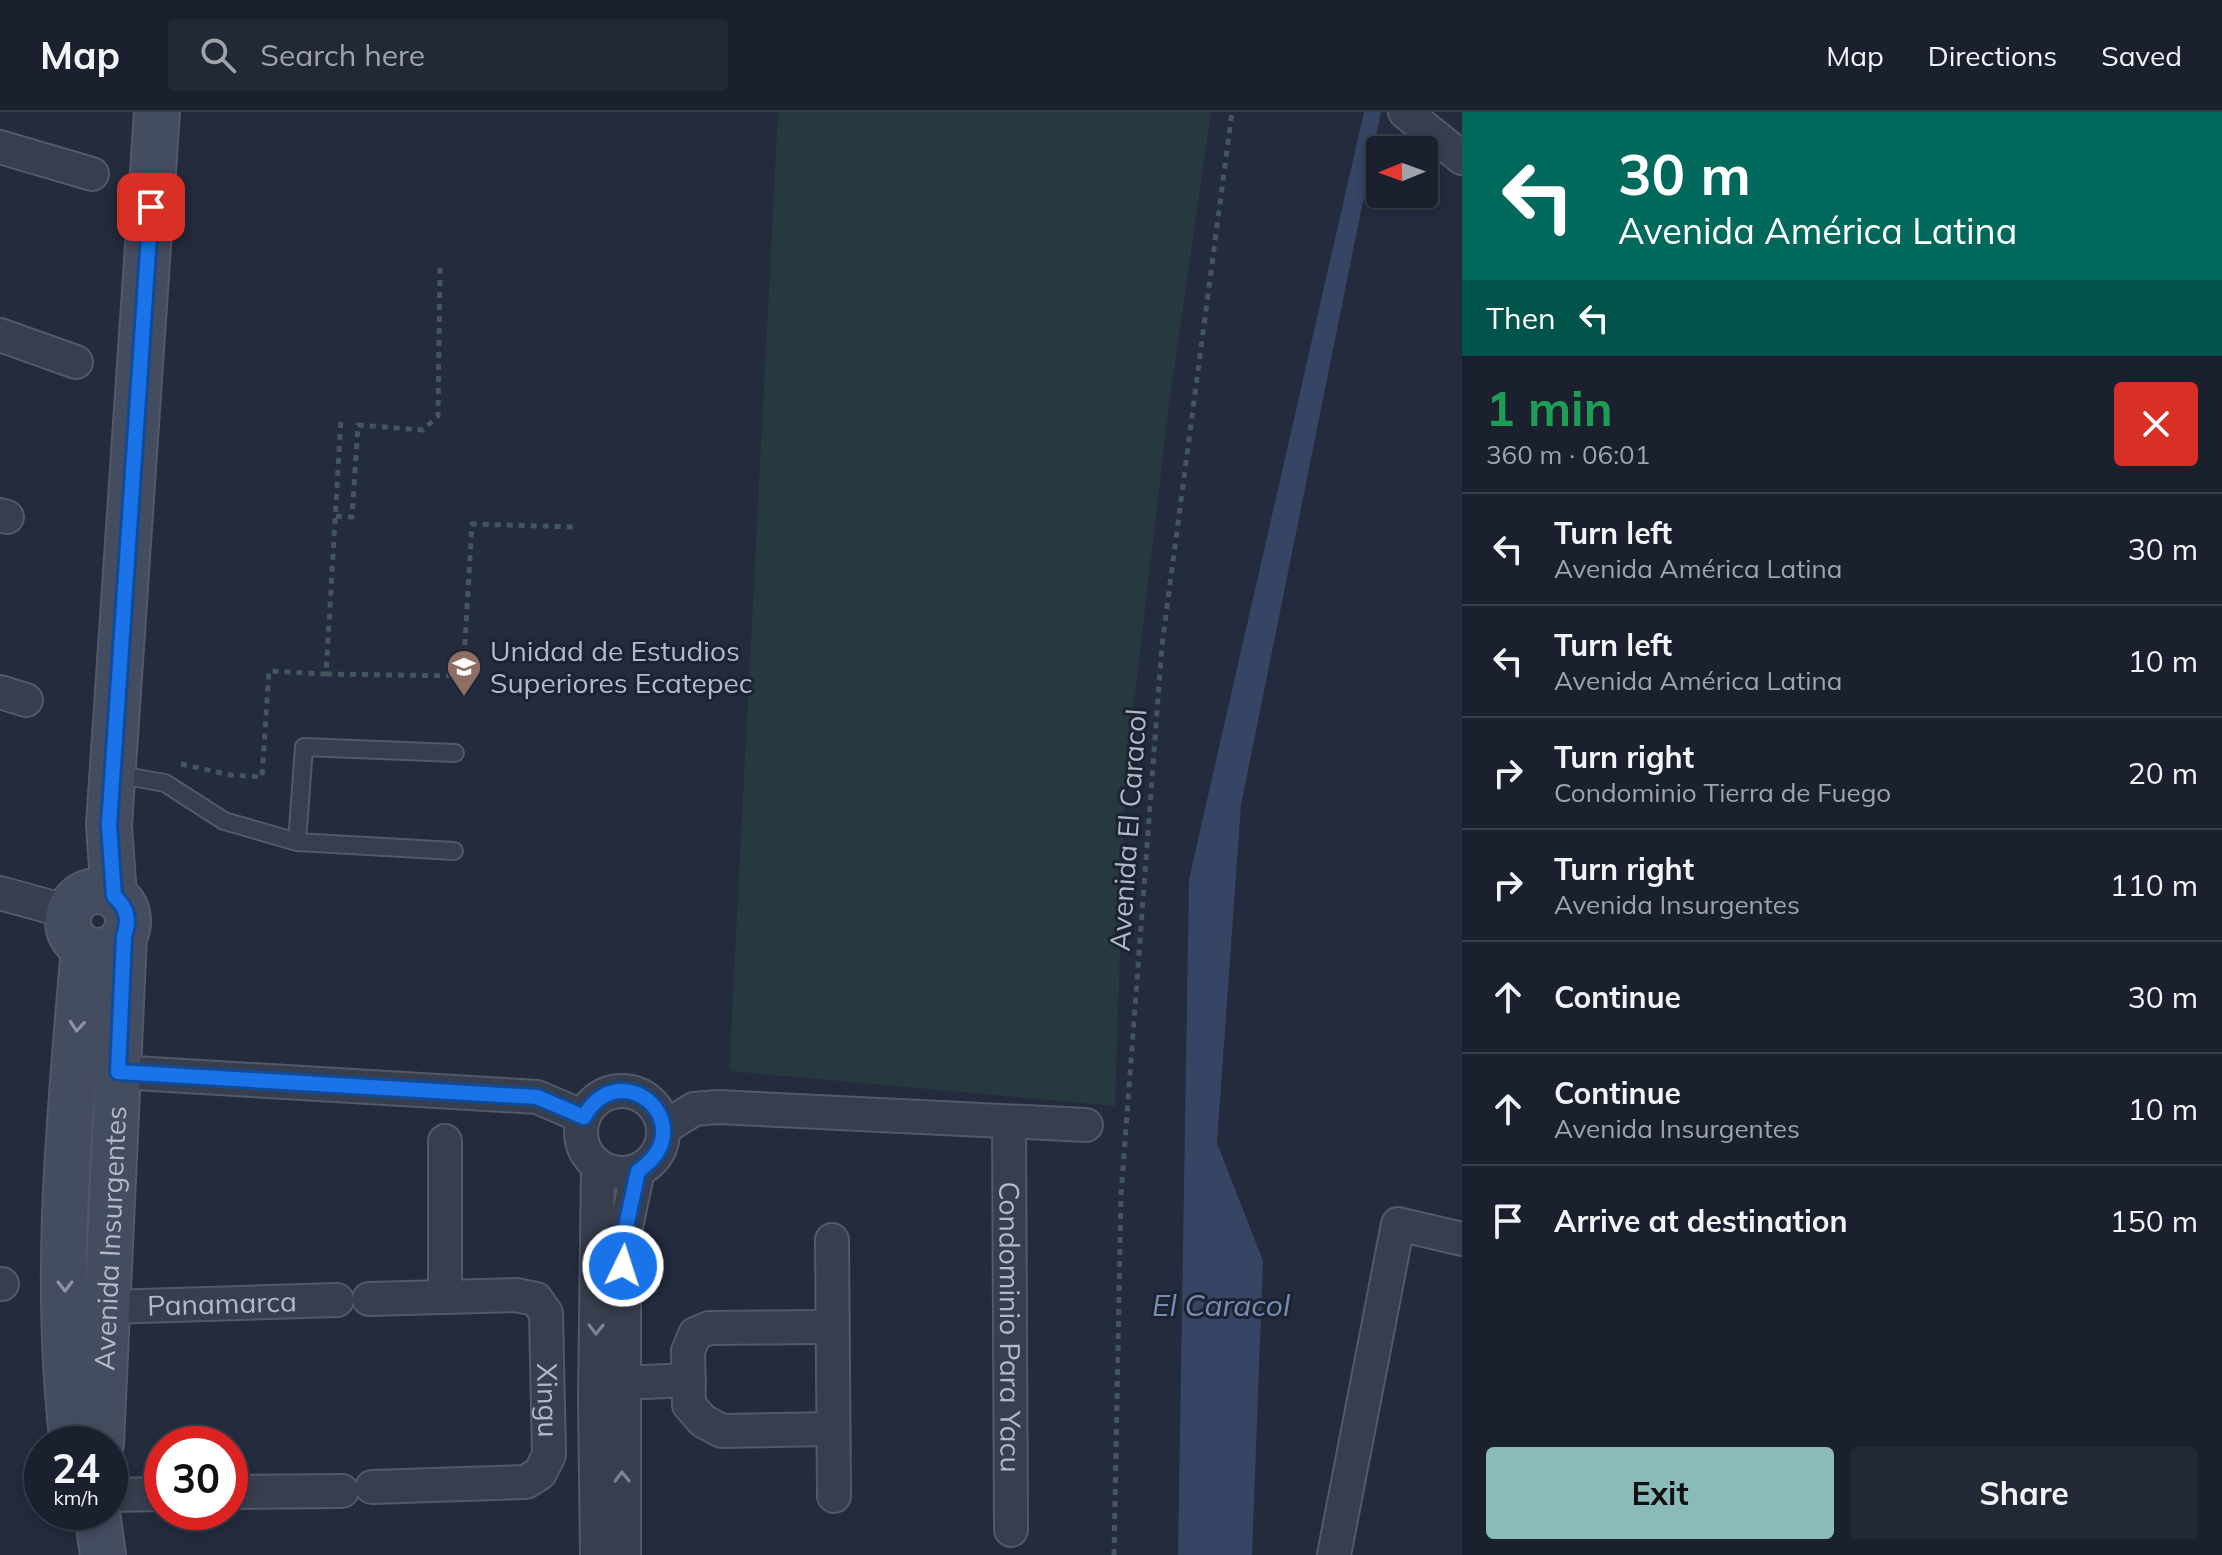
<!DOCTYPE html>
<meta charset="utf-8">
<style>
:root{--surface:#1a202e;--page:#232836;--text:#f1f3f6;--muted:#9fa3aa;--line:#383e4a;--accent:#8bbbb9}
body{margin:0;font-family:Mulish,sans-serif;background:var(--page);color:var(--text);height:100vh;display:flex;flex-direction:column;font-size:30px;white-space:nowrap}
*{box-sizing:border-box;margin:0}
p{font-size:26px;color:var(--muted)}
.icon{flex:none;width:44px;height:44px;fill:none;stroke:currentColor;stroke-width:2;stroke-linecap:round;stroke-linejoin:round}
.map{position:relative;flex:1;overflow:hidden}
.details{display:flex;flex-direction:column;background:var(--surface);width:760px}
.details>*{flex:none}
.banner{background:#00695c;color:#fff;overflow:hidden}
.needle{width:52px;rotate:269deg}
.controls{position:absolute;left:1366px;top:24px;display:grid;gap:16px}
.controls a{display:grid;place-items:center;width:72px;height:72px;border-radius:8px;background:var(--surface);box-shadow:0 4px 12px #0003,0 0 0 2px var(--line);font-size:40px}
.speed{position:absolute;left:24px;top:1314px;display:flex;gap:16px;font-size:40px;font-weight:700;text-align:center}
.speed>*{display:grid;place-content:center;width:104px;height:104px;border-radius:50%;background:var(--surface);box-shadow:0 4px 12px #0003,0 0 0 2px var(--line);line-height:1}
.speed small{font-size:20px;font-weight:400}
.speed .limit{border:12px solid #d22;background:#fff;color:#111}
.pin{position:absolute;display:grid;place-items:center;width:68px;height:68px;color:#fff;margin:-34px;border-radius:16px;box-shadow:0 4px 12px #0006}
.me{position:absolute;width:88px;margin:-44px;rotate:4deg;stroke-linejoin:round;filter:drop-shadow(0 0 6px #0008)}
.turn{display:flex;align-items:center;gap:28px;height:168px;padding:0 24px;font-size:36px}
.turn .icon{width:104px;height:104px;stroke-width:2.5}
.turn b{display:block;font-size:56px;line-height:68px}
.then{display:flex;align-items:center;height:76px;padding:0 24px;background:#0003;gap:16px;font-size:30px}
.round{display:grid;place-items:center;flex:none;width:84px;height:84px;border-radius:8px;background:var(--page)}
.head{display:flex;align-items:center;justify-content:space-between;height:136px;padding:0 24px}
h1{font-size:48px;font-weight:700;line-height:60px;color:#1e9e55}
.cta{display:flex;gap:16px;margin-top:auto;padding:16px 24px}
.cta a{flex:1;height:92px;border-radius:8px;background:var(--accent);color:#111;font-size:32px;font-weight:700;line-height:92px;text-align:center}
.cta a+a{background:var(--page);color:var(--text)}
ul{padding:0;list-style:none}
li{display:flex;align-items:center;gap:24px;height:112px;padding:0 24px;border-top:2px solid var(--line)}
li div{flex:1}
li b{display:block;font-size:30px}
li em{font-style:normal}
header{display:flex;align-items:center;gap:48px;box-sizing:border-box;height:112px;padding:0 40px;background:var(--surface);border-bottom:2px solid var(--line)}
header strong{font-size:38px}
nav{display:flex;gap:44px;margin-inline-start:auto;font-size:28px}
.search{width:560px;height:72px;background:var(--page);display:flex;align-items:center;gap:20px;box-sizing:border-box;padding:0 28px;border-radius:8px;color:var(--muted);font-size:30px}
main{display:flex;flex:1;min-height:0}
.map>svg:first-child{display:block}
.green{fill:#25393e}
.water{fill:#364564}
.lines{fill:none;stroke-linecap:round;stroke-linejoin:round}
.lane-casing{stroke:#525968;stroke-width:20}
.street-casing{stroke:#525968;stroke-width:36}
.secondary-casing{stroke:#525968;stroke-width:48}
.path{stroke:#42565b;stroke-width:5;stroke-dasharray:6 6;stroke-linecap:butt}
.lane{stroke:#373e4d;stroke-width:16}
.street{stroke:#373e4d;stroke-width:32}
.secondary{stroke:#444c60;stroke-width:44}
.oneway{stroke:#8c93a4}
.oneway2{stroke:#7b8291}
.route-casing{stroke:#114b97;stroke-width:20}
.route{stroke:#1a73e8;stroke-width:14}
.labels{text-anchor:middle;stroke-width:6;stroke-linejoin:round;paint-order:stroke}
.poi-label{font-size:28px;fill:#b2b9c8;stroke:#1c2332;text-anchor:start}
.street-label{font-size:28px;fill:#b2b9c8;stroke:#1c2332}
.water-label{font-size:30px;font-style:italic;fill:#798cb1;stroke:#1c2332}
</style>
<header>
<strong>Map</strong>
<div class="search"><svg class="icon" aria-label="search" viewBox="0 0 24 24"><circle cx="10" cy="10" r="6"/><path d="M15 15l6 6"/></svg>Search here</div>
<nav><a>Map</a><a>Directions</a><a>Saved</a></nav>
</header>
<main>
<div class="map">
<svg width="1462" height="1443" viewBox="0 0 1462 1443">
<rect width="100%" height="100%" fill="#232b3d"/>
<!-- green -->
<path class="green" d="M778,0H1211L1169,293L1126,659L1115,994L729,959Z"/>
<!-- water -->
<path class="water" d="M1364,0H1381L1241,693L1217,1031L1263,1149L1252,1443H1178L1189,767Z"/>
<g class="lines">
<defs>
<path id="lane" d="M114,662L165,671L224,709L297,730L454,739
M297,730L304,635L455,641"/>
<g id="street">
<path d="M1405,0L1462,46"/>
<path d="M0,35L92,62"/>
<path d="M0,223L76,250"/>
<path d="M0,403L7,405"/>
<path d="M0,580L26,588"/>
<path d="M0,781L69,800"/>
<path d="M118,960L537,985L584,1005"/>
<circle cx="622" cy="1020" r="41"/>
<path id="s1" d="M1009,1011L1011,1418"/>
<path d="M664,1016L694,997L718,995L1086,1013"/>
<path d="M445,1029V1185"/>
<path d="M832,1128L834,1384"/>
<path d="M0,1172H2"/>
<path id="s2" d="M369,1187L516,1183L536,1187L546,1201L549,1343L540,1361L526,1370L372,1375"/>
<path id="s3" d="M108,1195L337,1188"/>
<path d="M832,1215L709,1216L695,1222L688,1239L689,1293L703,1309L722,1319L833,1317"/>
<path d="M621,1271L689,1268"/>
<path d="M230,1380L342,1379"/>
<path d="M110,1383L162,1382"/>
<path d="M597,1443L595,1287L598,1055"/>
<path d="M624,1443V1124L638,1059"/>
<path d="M1334,1443L1398,1112L1462,1127"/>
</g>
<g id="secondary">
<circle cx="98" cy="809" r="30"/>
<path d="M114,784L109,713L157,0"/>
<path d="M73,1332C53,1168 70,1001 84,836"/>
<path id="s4" d="M101,1332L124,824"/>
<path d="M97,1400L103,1443"/>
</g>
</defs>
<!-- lane casing -->
<use href="#lane" class="lane-casing"/>
<!-- street casing -->
<use href="#street" class="street-casing"/>
<!-- secondary casing -->
<use href="#secondary" class="secondary-casing"/>
<!-- path -->
<path class="path" d="M336,404L352,405L358,313L423,318L438,304L440,155
M326,562L463,564L472,412L575,415
M181,652L231,663L262,665L269,559L326,562L341,306
M1114,1443L1121,1083L1162,533L1232,0"/>
<!-- lane -->
<use href="#lane" class="lane"/>
<!-- street -->
<use href="#street" class="street"/>
<!-- secondary -->
<use href="#secondary" class="secondary"/>
</g>
<!-- one-way arrows -->
<defs><path id="oneway-chevron" d="M-2-3.5L2.5 0L-2 3.5" fill="none" stroke-width="1.6" stroke-linecap="round" stroke-linejoin="round" transform="scale(2)"/></defs>
<g class="oneway">
<use href="#oneway-chevron" transform="translate(77 914) rotate(95)"/>
<use href="#oneway-chevron" transform="translate(65 1174) rotate(90)"/>
</g>
<g class="oneway2">
<use href="#oneway-chevron" transform="translate(596 1217) rotate(91)"/>
<use href="#oneway-chevron" transform="translate(622 1365) rotate(-91)"/>
</g>
<g class="lines">
<defs>
<path id="route" d="M151,95L109,713L114,784C127,796 130,807 124,824L118,960L537,985L584,1005C621,939 705,1014 638,1059L624,1124L623,1154"/>
</defs>
<!-- route casing -->
<use href="#route" class="route-casing"/>
<!-- route -->
<use href="#route" class="route"/>
</g>
<!-- icons -->
<defs>
<symbol id="school-pin" viewBox="-11 -11 22 30"><path d="M0 17L-7.5 6A9.5 9.5 0 1 1 7.5 6Z" fill="#8d6e63" stroke="#1c2332"/><path d="M0-5L7-2L0 1L-7-2ZM-4 1L0 2.5L4 1V4Q0 6-4 4Z" fill="#fff"/></symbol>
</defs>
<g fill-rule="evenodd">
<use href="#school-pin" x="444" y="535" width="40" height="54"/>
</g>
<g class="labels">
<!-- poi labels -->
<g class="poi-label">
<text x="490" y="549">Unidad de Estudios<tspan x="490" dy="32">Superiores Ecatepec</tspan></text>
</g>
<!-- street labels -->
<g class="street-label">
<text transform="translate(1128 718) rotate(-86)" y="10">Avenida El Caracol</text>
<text dy="10" stroke="none"><textPath href="#s4" startOffset="206">Avenida Insurgentes</textPath></text>
<text dy="10" stroke="none"><textPath href="#s3" startOffset="114">Panamarca</textPath></text>
<text dy="10" stroke="none"><textPath href="#s1" startOffset="204">Condominio Para Yacu</textPath></text>
<text dy="10" stroke="none"><textPath href="#s2" startOffset="272">Xingu</textPath></text>
</g>
<!-- water labels -->
<g class="water-label">
<text x="1221" y="1204">El Caracol</text>
</g>
</g>
</svg>
<div class="controls">
<a><svg class="needle" viewBox="-14 -14 28 28"><path d="M0-13l5 13h-10z" fill="#e53935"/><path d="M0 13l5-13h-10z" fill="#9fa3aa"/></svg></a>
</div>
<div class="speed"><div>24<small>km/h</small></div><div class="limit">30</div></div>
<div class="pin" style="left:151px;top:95px;background:#d93025"><svg class="icon" aria-label="arrive" viewBox="0 0 24 24"><path d="M6 21V4h12l-3 4 3 4H6"/></svg></div>
<svg class="me" style="left:623px;top:1154px" viewBox="-20 -20 40 40"><circle r="17" fill="#1a73e8" stroke="#fff" stroke-width="3"/><path d="M0-11L8 9 0 5-8 9z" fill="#fff"/></svg>
</div>
<section class="details">
<div class="banner">
<div class="turn"><svg class="icon" aria-label="left" viewBox="0 0 24 24"><path d="M17 20v-9H6M10 6l-5 5 5 5"/></svg><div><b>30 m</b>Avenida América Latina</div></div>
<div class="then">Then<svg class="icon" aria-label="left" viewBox="0 0 24 24"><path d="M17 20v-9H6M10 6l-5 5 5 5"/></svg></div>
</div>
<div class="head"><div><h1>1 min</h1><p>360 m · 06:01</p></div><a class="round" style="background:#d93025;color:#fff"><svg class="icon" aria-label="close" viewBox="0 0 24 24"><path d="M6 6l12 12M18 6L6 18"/></svg></a></div>
<ul>
<li><svg class="icon" aria-label="left" viewBox="0 0 24 24"><path d="M17 20v-9H6M10 6l-5 5 5 5"/></svg><div><b>Turn left</b><p>Avenida América Latina</p></div><em>30 m</em></li>
<li><svg class="icon" aria-label="left" viewBox="0 0 24 24"><path d="M17 20v-9H6M10 6l-5 5 5 5"/></svg><div><b>Turn left</b><p>Avenida América Latina</p></div><em>10 m</em></li>
<li><svg class="icon" aria-label="right" viewBox="0 0 24 24"><path d="M7 20v-9h11M14 6l5 5-5 5"/></svg><div><b>Turn right</b><p>Condominio Tierra de Fuego</p></div><em>20 m</em></li>
<li><svg class="icon" aria-label="right" viewBox="0 0 24 24"><path d="M7 20v-9h11M14 6l5 5-5 5"/></svg><div><b>Turn right</b><p>Avenida Insurgentes</p></div><em>110 m</em></li>
<li><svg class="icon" aria-label="ahead" viewBox="0 0 24 24"><path d="M12 20V5M6 11l6-6 6 6"/></svg><div><b>Continue</b></div><em>30 m</em></li>
<li><svg class="icon" aria-label="ahead" viewBox="0 0 24 24"><path d="M12 20V5M6 11l6-6 6 6"/></svg><div><b>Continue</b><p>Avenida Insurgentes</p></div><em>10 m</em></li>
<li><svg class="icon" aria-label="arrive" viewBox="0 0 24 24"><path d="M6 21V4h12l-3 4 3 4H6"/></svg><div><b>Arrive at destination</b></div><em>150 m</em></li>
</ul>
<div class="cta"><a>Exit</a><a>Share</a></div>
</section>
</main>
